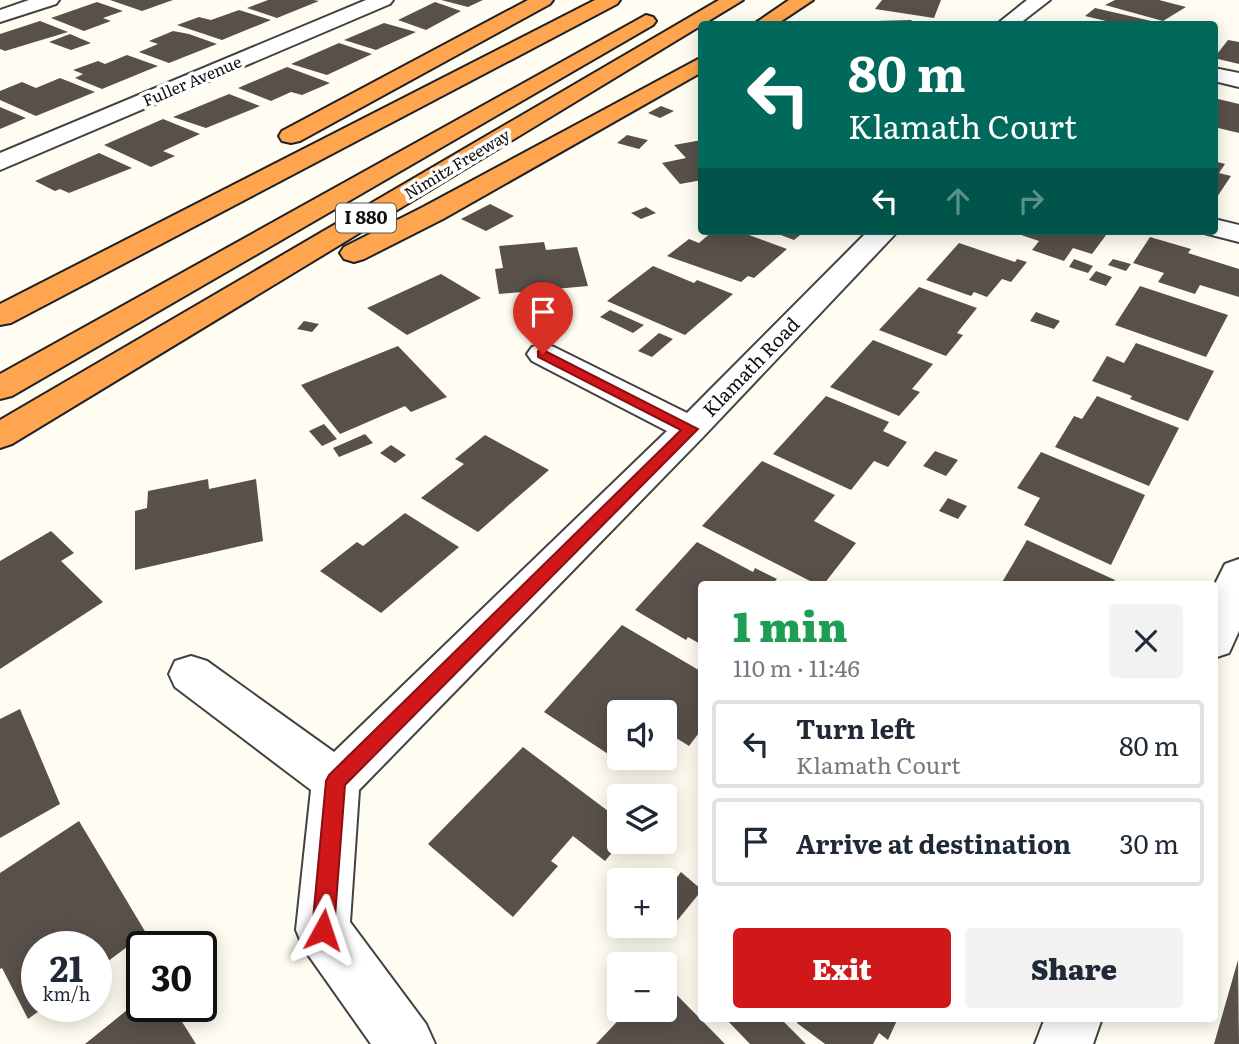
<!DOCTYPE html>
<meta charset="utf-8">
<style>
:root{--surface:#fff;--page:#f2f2f3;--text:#1f2937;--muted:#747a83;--line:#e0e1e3;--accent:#d0171a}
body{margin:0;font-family:Literata,serif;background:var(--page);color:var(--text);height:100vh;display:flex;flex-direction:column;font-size:26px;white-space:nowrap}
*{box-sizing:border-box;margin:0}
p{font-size:23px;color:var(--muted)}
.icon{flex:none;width:38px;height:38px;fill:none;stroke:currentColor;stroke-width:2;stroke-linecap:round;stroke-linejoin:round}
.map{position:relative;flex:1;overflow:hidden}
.details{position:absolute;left:698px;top:581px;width:520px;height:441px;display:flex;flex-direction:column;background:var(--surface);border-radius:7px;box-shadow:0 4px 18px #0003}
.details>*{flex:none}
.guide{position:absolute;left:698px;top:21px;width:520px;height:214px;border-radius:7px;box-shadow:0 4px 18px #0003;background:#00695c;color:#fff;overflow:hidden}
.fabs{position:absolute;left:607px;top:700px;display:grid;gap:14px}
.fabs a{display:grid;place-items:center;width:70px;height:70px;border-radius:7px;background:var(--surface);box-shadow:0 4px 18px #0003;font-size:35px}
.speed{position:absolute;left:21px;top:931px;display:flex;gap:14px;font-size:35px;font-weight:700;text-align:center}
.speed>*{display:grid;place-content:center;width:91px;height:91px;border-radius:50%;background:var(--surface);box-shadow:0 4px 18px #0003;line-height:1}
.speed small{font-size:18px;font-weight:400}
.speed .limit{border:4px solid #111;border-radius:10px;background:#fff;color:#111}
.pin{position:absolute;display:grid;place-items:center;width:60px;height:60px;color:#fff;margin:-72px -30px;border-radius:50% 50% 50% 0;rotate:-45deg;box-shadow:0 0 7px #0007}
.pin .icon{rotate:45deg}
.me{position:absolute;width:77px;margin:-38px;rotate:5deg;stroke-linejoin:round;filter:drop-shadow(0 0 5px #0008)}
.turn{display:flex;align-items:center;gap:24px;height:147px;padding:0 35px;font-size:32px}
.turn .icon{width:91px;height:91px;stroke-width:2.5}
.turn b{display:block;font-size:49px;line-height:60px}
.lanes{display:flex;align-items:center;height:66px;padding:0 35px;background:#0003;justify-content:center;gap:35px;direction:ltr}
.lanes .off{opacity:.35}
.round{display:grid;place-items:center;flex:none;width:74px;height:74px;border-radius:7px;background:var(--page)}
.headline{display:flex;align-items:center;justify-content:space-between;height:119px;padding:0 35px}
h1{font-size:42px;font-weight:800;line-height:52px;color:#1e9e55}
.button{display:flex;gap:14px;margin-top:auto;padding:14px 35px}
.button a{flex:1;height:80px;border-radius:7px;background:var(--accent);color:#fff;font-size:28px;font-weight:800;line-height:80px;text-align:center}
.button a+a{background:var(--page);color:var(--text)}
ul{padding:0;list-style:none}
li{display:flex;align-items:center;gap:21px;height:88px;margin:0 14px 10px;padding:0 21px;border:4px solid var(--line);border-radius:7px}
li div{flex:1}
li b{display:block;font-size:26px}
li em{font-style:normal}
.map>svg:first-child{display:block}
.building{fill:#59504a}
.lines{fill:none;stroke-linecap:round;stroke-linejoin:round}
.minor-casing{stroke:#424242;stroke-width:4}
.highway-casing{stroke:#202020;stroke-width:4}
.minor{fill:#fff;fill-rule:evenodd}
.highway{fill:#ffa54f;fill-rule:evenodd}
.route{fill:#d0171a;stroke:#870f11;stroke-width:2}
.labels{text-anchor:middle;stroke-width:7;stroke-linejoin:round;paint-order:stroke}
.far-street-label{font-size:16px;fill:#0f0f0f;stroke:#fff}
.shield{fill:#fff;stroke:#575757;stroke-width:2}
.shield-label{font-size:18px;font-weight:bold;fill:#0f0f0f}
.street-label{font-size:19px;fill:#0f0f0f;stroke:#fff}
</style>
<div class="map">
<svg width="1239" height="1044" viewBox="0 0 1239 1044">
<rect width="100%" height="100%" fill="#fffdf1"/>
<!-- building -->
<path class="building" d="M110,0H173L142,11Z
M268,0H314L319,1L277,18L247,8Z
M441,0H483L468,7Z
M882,0H941L934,18L875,9Z
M1115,0H1159L1186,7L1163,21L1105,5Z
M97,2L123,11L103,18L111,21L84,31L51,18Z
M435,2L461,11L426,30L398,20Z
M1095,8L1160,23V24H1102L1106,21L1085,16Z
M239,10L271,20L222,40L177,25L199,17L211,20Z
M911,20L915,24H878L876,21Z
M40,21L68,32L5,51L0,49V34Z
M384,23L416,32L376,50L344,40Z
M173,31L189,34L217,44L169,63L139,52L158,44L149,41Z
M70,34L91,43L71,50L49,42Z
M1228,40L1239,42V64L1214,58Z
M339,43L372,54L327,75L291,64Z
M127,55L158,66L102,89L75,78L83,74L73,70L98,61L105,64Z
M287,67L330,83L302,95L291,92L271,101L238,88Z
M60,78L95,92L36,116L0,100V91L22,82L36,88Z
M229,94L260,106L206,128L173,117Z
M1214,98L1239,104V133L1214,127Z
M661,106L674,111L660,118L648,113Z
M0,107L26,118L0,129Z
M163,119L200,134L163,151L175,156L151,167L104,145Z
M627,135L648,140L639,149L617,143Z
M702,140V180L680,184L662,163L686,158L674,145Z
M99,153L132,168L69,193L60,189L55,191L35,181Z
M1214,161L1225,164L1219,173L1231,176L1217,197L1214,196Z
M490,204L514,216L486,231L461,219Z
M646,207L656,213L641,219L631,213Z
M713,231L730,234L738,231L787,249L754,278L748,276L741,282L667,256L689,239L699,243Z
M770,231H805L794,240Z
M1009,231H1109L1092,254L1073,248L1064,261L1032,250L1039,241Z
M1150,237L1191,249L1188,253L1239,269V297L1200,285L1195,294L1158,282L1164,273L1133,263Z
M544,242L546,250L577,247L588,286L499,294L495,269L503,268L499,246Z
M959,243L1015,262L1017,259L1027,262L1011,282L1002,279L987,297L974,292L971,296L926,280Z
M1074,259L1093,266L1088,273L1069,267Z
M1113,259L1131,264L1126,271L1108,265Z
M653,266L694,283L697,280L733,294L685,335L607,301Z
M1096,271L1112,277L1106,286L1089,280Z
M441,274L481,298L407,335L367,308Z
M1140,286L1228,315L1206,357L1115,325Z
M919,287L977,308L957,333L963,335L946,356L879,330Z
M610,310L644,325L633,333L600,317Z
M1036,312L1060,321L1054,329L1030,321Z
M304,321L319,324L312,332L297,329Z
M659,333L673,339L652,357L638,351Z
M873,340L933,364L912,389L920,392L899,416L830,387Z
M1136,343L1214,371L1188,421L1130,399L1132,396L1092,381L1107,356L1124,363Z
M398,346L447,397L411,412L405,406L340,434L301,385Z
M826,396L889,422L883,431L907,442L888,467L874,461L851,490L773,454Z
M1097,396L1179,428L1149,486L1055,447L1074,416L1082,419Z
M324,424L337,439L322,446L309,431Z
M365,434L373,443L339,457L333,448Z
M485,435L549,470L478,532L421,498L464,464L455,459Z
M391,445L406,455L395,463L380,453Z
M935,451L958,460L946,476L923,466Z
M1041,452L1145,495L1111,565L1024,525L1040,498L1017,488Z
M762,461L835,495L814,521L856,543L824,584H816L702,526Z
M208,479L209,489L256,479L263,541L135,570V511L147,508L148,491Z
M948,498L967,506L958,519L939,511Z
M405,513L459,547L381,613L320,571L357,542L363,546Z
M51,531L74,553L61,561L103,602L0,669V561Z
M1027,540L1115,580L1113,584H1001Z
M697,542L753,572L755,568L777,579L772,584H702V645L688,637L686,640L635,610Z
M622,625L702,672V729L689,746L665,731V712H620V758H635L628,767L544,712Z
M20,709L60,804L0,838V719Z
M523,747L620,820V843L605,861L573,836L551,861L558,866L513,917L428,844Z
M79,821L146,933L96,970V947H37V1006H46L28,1019L2,968L0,969V873Z
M681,872L702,890L676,922L665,913V893Z
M1238,960L1239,1044H1214Z
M665,983L725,1044H596L628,1010H665Z
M142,998V1006H172L196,1044H85Z
M725,1018H780L806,1044H750Z
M799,1018H898L888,1040L879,1033L873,1044H825L797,1023Z"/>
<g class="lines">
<defs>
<path id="minor" d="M29,0H59L56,4L0,22V10Z
M366,0H393L390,4L0,170V153Z
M1027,0H1050L1019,24H997Z
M1214,68L1239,73V87L1214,81Z
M1214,219L1239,225V242L1204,233L1203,231H1214Z
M868,231H898L703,437L359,790L350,922L426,1024L435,1044H371L304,949L296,930L311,790L175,687L169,674L175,661L191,656L207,661L334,752L667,431L532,361L527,354L532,347L543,344L554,347L687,413Z
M1239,559V631L1229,653L1214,658V586L1225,564Z
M1045,1018H1102L1093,1044H1035Z"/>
<path id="highway" d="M528,0H553L550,4L300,141L291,143L282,141L279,136L282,131Z
M595,0H620L617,4L11,323L0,325V304Z
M719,0H743L12,444L0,448V420Z
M789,0H813L777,24H754Z
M646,15L653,17L656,21L653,25L12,396L0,399V374Z
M702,57V72L443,219L364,259L354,262L344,259L340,253L344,247L423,207Z"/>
</defs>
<!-- minor casing -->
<use href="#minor" class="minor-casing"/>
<!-- highway casing -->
<use href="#highway" class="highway-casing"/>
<!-- minor -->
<use href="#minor" class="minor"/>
<!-- highway -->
<use href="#highway" class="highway"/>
</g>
<!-- route -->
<path class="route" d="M543,350L698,429L345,785L334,930L331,938L323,941L315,938L312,930L326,781L329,775L681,430L538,357V351Z"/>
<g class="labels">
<!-- far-street labels -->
<g class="far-street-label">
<text transform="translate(192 81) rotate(-23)" y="6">Fuller Avenue</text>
<text transform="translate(457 164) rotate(-31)" y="6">Nimitz Freeway</text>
</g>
<!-- shield labels -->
<rect class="shield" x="336" y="203.5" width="60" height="29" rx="5"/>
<g class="shield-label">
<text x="366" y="224">I 880</text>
</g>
<!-- street labels -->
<g class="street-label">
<text transform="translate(751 367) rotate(-46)" y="7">Klamath Road</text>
</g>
</g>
</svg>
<div class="fabs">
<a><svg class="icon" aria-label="sound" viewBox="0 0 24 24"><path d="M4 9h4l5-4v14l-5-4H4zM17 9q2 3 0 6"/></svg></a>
<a><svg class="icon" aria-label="layers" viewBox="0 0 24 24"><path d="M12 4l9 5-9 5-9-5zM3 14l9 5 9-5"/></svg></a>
<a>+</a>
<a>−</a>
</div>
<div class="speed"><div>21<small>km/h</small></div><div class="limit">30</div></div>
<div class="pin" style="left:543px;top:354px;background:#d93025"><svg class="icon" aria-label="arrive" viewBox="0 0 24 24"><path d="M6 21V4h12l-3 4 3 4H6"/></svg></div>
<svg class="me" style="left:323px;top:930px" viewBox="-20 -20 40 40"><path d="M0-17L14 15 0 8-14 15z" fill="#d0171a" stroke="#fff" stroke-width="4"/></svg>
<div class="guide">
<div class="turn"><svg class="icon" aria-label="left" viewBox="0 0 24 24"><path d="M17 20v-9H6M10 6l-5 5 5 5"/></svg><div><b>80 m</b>Klamath Court</div></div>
<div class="lanes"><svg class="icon" aria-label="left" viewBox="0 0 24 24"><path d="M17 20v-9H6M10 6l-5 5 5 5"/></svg><svg class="icon off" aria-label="ahead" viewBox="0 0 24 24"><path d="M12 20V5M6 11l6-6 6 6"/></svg><svg class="icon off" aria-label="right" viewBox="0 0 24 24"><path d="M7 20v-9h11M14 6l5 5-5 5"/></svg></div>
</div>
<section class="details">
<div class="headline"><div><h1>1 min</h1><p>110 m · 11:46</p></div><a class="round"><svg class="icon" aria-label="close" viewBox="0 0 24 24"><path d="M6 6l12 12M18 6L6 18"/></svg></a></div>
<ul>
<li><svg class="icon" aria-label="left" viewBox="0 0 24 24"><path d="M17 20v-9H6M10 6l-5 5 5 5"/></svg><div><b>Turn left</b><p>Klamath Court</p></div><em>80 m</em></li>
<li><svg class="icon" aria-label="arrive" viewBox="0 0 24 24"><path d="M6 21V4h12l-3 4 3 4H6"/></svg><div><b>Arrive at destination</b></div><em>30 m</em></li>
</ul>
<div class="button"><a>Exit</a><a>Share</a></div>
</section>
</div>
